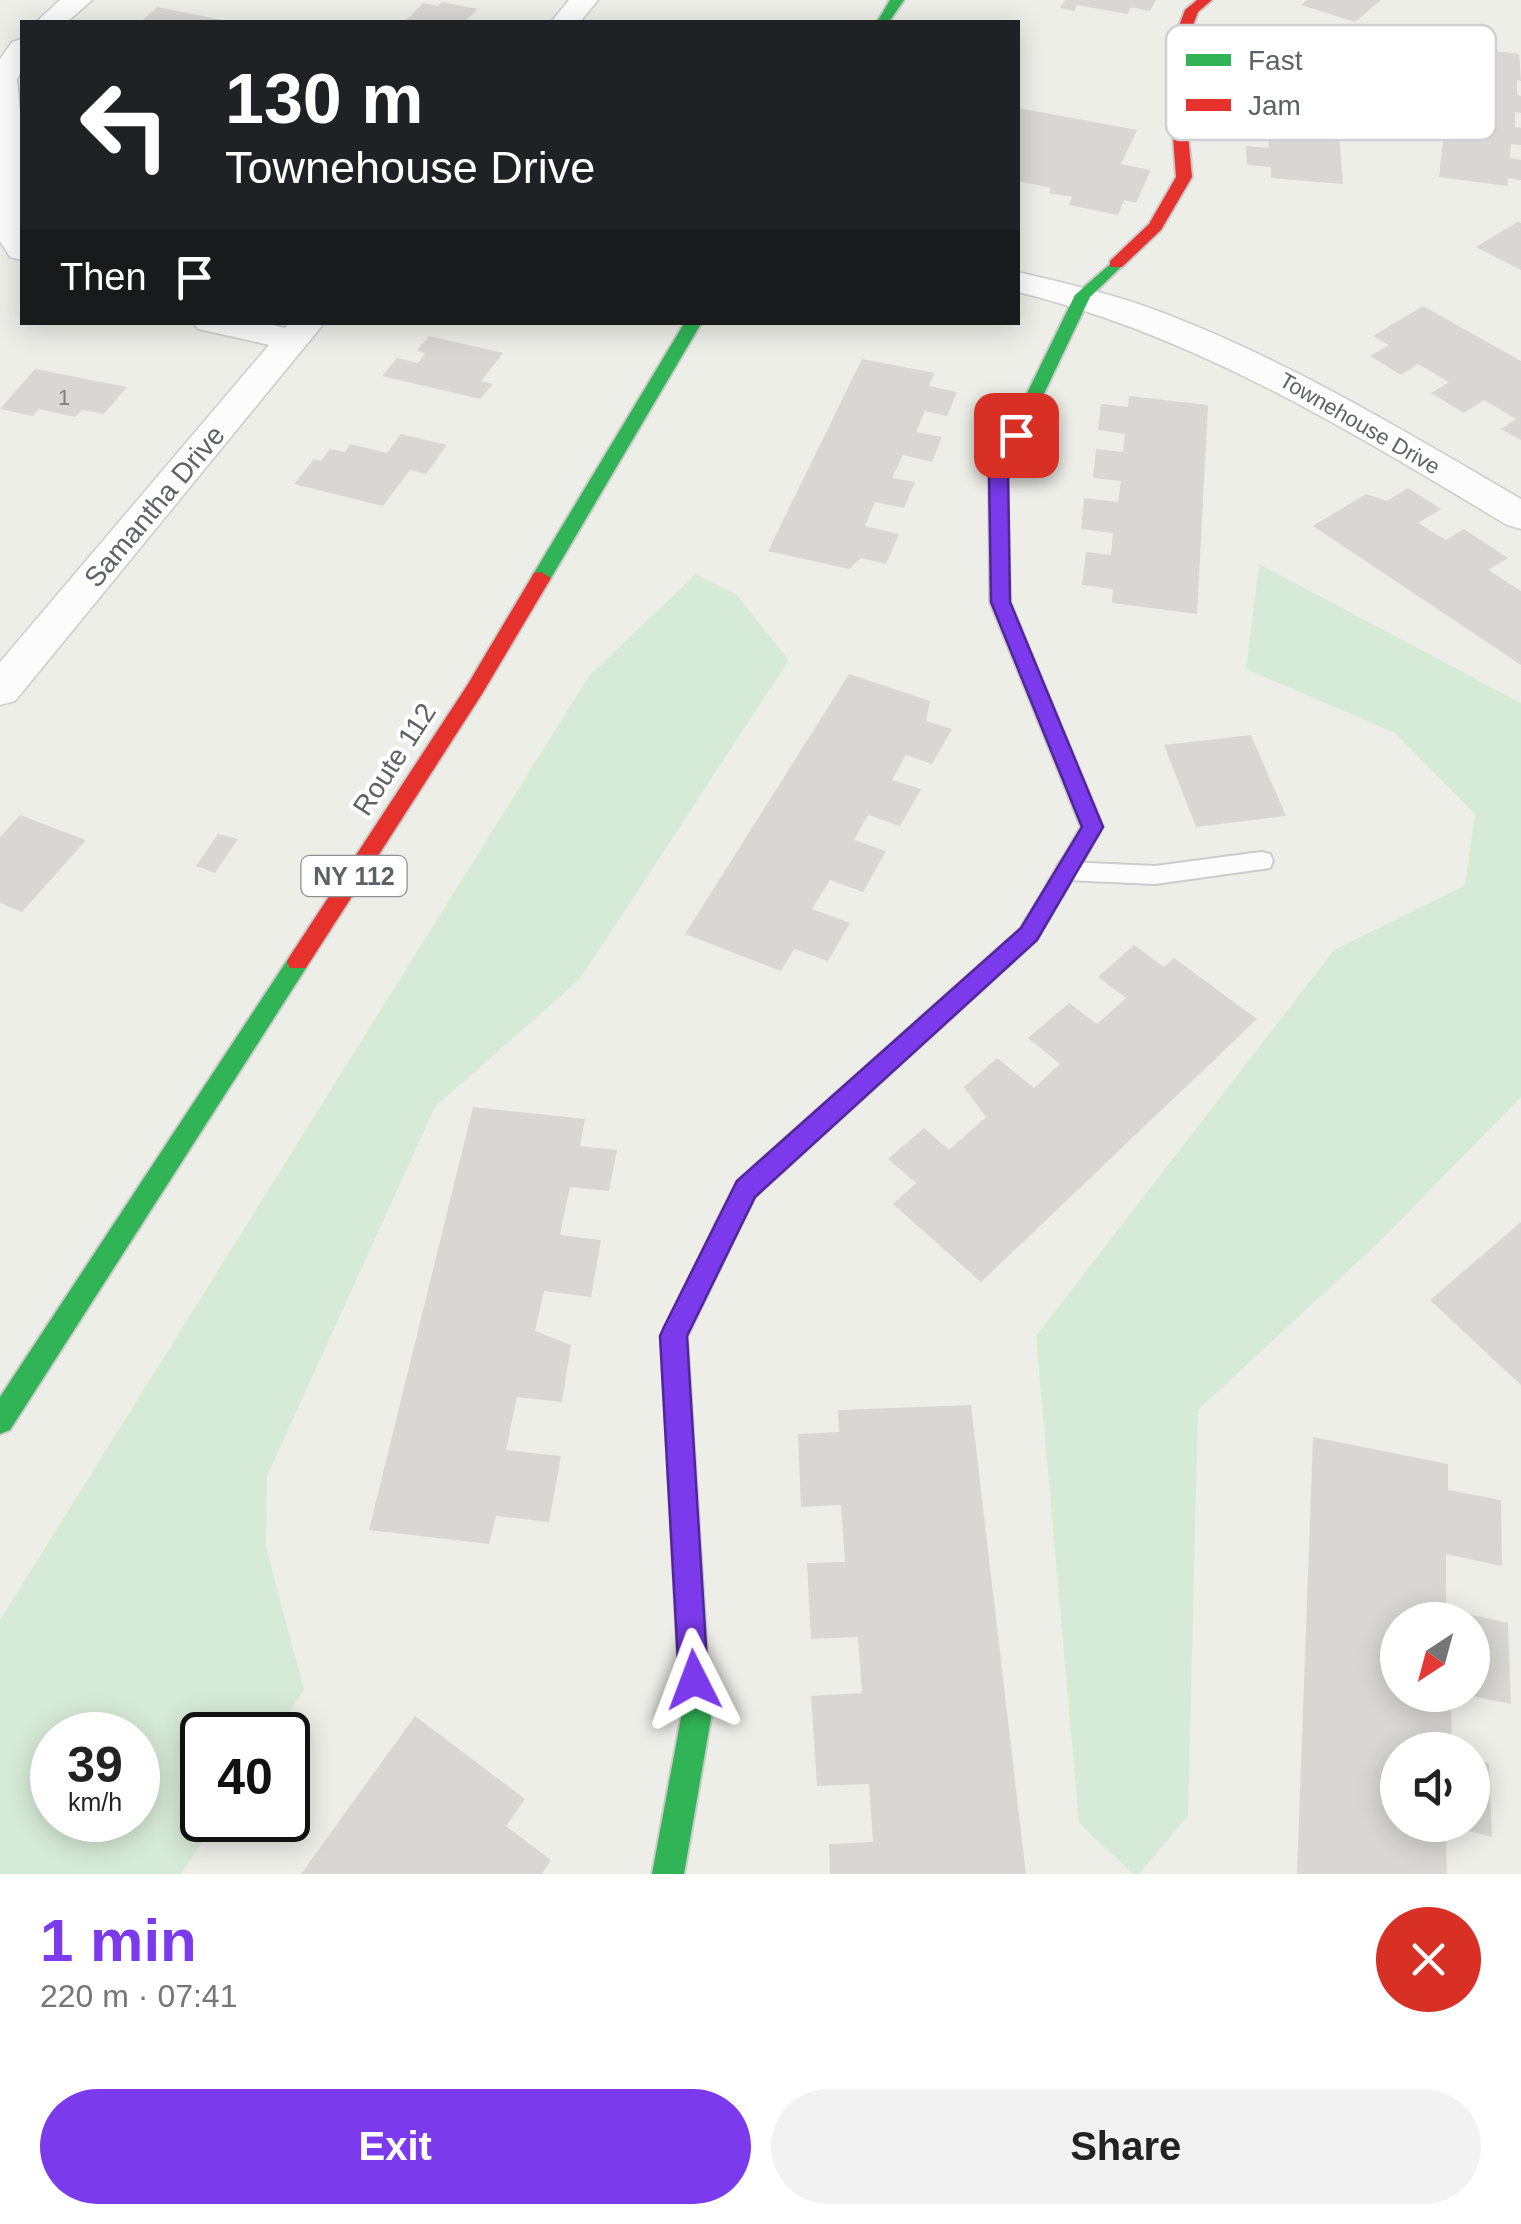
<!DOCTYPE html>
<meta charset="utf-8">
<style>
:root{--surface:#fff;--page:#f2f2f2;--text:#222;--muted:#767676;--accent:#7c3aed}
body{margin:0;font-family:Helvetica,sans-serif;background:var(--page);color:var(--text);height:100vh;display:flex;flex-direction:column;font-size:38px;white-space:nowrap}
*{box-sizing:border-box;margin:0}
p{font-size:32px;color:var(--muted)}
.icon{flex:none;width:55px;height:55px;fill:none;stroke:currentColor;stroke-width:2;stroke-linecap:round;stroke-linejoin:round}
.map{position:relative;height:1874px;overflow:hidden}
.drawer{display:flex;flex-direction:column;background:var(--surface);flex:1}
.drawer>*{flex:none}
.banner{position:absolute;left:20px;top:20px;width:1000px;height:305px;border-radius:0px;box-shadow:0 5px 25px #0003;background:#202124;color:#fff;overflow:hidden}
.needle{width:65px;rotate:216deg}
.tools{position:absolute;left:1380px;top:1602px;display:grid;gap:20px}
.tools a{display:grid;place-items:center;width:110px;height:110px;border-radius:50%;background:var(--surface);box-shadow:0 5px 25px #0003;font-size:50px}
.speed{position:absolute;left:30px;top:1712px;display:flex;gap:20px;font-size:50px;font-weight:700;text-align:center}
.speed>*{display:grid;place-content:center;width:130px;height:130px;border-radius:50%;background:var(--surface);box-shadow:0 5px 25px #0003;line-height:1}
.speed small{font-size:25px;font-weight:400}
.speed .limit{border:5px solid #111;border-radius:15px;background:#fff;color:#111}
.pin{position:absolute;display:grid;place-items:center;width:85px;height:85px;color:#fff;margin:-42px;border-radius:20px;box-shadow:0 5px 15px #0006}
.me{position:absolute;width:110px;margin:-55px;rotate:357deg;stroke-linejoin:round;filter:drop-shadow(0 0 8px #0008)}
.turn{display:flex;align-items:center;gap:35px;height:210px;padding:0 40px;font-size:45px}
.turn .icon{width:130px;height:130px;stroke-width:2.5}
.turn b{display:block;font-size:70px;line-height:85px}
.then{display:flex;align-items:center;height:95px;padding:0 40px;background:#0003;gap:20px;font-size:38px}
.round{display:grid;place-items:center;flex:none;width:105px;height:105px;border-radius:52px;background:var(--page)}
.headline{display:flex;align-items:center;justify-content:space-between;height:170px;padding:0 40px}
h1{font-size:60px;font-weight:700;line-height:75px;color:var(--accent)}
.primary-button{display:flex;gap:20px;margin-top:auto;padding:20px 40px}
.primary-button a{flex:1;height:115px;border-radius:60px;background:var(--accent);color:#fff;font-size:40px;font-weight:700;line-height:115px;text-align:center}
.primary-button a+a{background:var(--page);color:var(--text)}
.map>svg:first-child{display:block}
.green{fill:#d6ebd7;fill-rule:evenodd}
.building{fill:#d8d7d4}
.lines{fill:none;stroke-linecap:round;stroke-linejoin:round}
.lane-casing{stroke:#cbcccb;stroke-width:4}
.street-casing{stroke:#cbcccb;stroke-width:3}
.fast-casing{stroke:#cbcbca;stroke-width:4}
.jam-casing{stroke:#cbcbca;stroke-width:4}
.lane{fill:#fcfcfc;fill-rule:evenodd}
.street{fill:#fcfcfc;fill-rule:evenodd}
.fast{fill:#30b455;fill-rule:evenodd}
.jam{fill:#e5322d;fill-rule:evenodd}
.route{fill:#7c3aed;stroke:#51269a;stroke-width:2.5}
.labels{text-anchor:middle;stroke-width:8;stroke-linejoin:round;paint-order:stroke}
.number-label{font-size:22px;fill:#7d7f83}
.far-street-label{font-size:22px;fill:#5e6167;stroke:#fff}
.shield{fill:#fff;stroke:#8e9095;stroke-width:2.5}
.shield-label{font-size:25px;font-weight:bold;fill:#5e6167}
.street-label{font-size:28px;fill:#5e6167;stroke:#fff}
.key{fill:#fff;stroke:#cfd0d1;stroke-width:2.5}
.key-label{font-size:28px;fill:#5e6167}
</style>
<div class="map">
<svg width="1521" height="1874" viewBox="0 0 1521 1874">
<rect width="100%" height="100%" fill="#eeeee9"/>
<!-- green -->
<path class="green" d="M1259,564L1521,703V1097L1378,1243L1198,1410L1188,1816L1139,1874H1133L1079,1823L1036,1336L1334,950L1465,885L1475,814L1395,733L1246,669Z
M696,574L736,594L789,660L580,979L435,1107L267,1476L266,1547L304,1690L274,1735H202V1820H217L181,1874H0V1620L589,676ZM52,1735H138V1820H52Z"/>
<!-- building -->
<path class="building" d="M1065,0H1156L1150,11L1131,7L1127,14L1077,5L1074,11L1060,8Z
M1307,0H1381L1355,22L1301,5Z
M442,2L478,9L464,22H404L423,3L438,6Z
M157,7L228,21L227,22L143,20Z
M1308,42L1332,44L1343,184L1271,178V167L1247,165L1246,146L1269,148L1268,134L1243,132V112L1269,114V101L1244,99V81L1268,82L1267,68L1241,67V49L1264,50L1263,44L1309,47Z
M1453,46L1519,54L1521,81L1517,80V95L1521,96V113L1515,112V127L1521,128V145L1511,144L1510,158L1521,160V180L1508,178V186L1439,177Z
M1018,108L1137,130L1121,164L1151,170L1136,203L1124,200L1118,215L1069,205L1072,197L1049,193L1051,188L1018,181Z
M1517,222L1521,223V270L1476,247Z
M1423,306L1521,361V440L1501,429L1516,419L1484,400L1464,413L1431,393L1449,382L1418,364L1401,375L1370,356L1389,345L1373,336Z
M429,336L503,353L481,381L493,384L480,399L382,376L397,358L418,363L425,354L417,350Z
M862,359L935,373L929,386L957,392L947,416L925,411L916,432L942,437L932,462L903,455L892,478L915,482L904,508L875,502L865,526L899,534L886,564L861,558L849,569L768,551Z
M35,369L127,387L104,414L82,410L75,417L39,409L33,416L0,409Z
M1129,396L1208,405L1197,614L1112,603L1113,589L1082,585L1086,552L1111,555L1113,533L1081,529L1084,498L1118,502L1121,481L1093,478L1096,449L1123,452L1125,434L1098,430L1101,404L1128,407Z
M401,434L447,445L426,474L410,470L383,506L294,484L314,459L321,461L330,449L345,452L350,444L387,453Z
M1408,488L1441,509L1418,523L1446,540L1464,529L1508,558L1488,570L1521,591V665L1313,526L1366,494L1387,501Z
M849,674L930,701L926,721L952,729L932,764L906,755L892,780L921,789L900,826L868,815L854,840L886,851L863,892L830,880L812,909L850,923L828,961L794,949L781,971L685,934Z
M1251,735L1286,816L1196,827L1164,745Z
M20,815L86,840L22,912L0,903V837Z
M218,834L238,839L215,873L196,866Z
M1134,945L1164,967L1174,958L1257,1019L981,1282L893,1204L916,1183L888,1159L924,1128L949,1150L986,1117L964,1087L997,1058L1034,1088L1060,1064L1028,1038L1069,1003L1097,1024L1126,998L1098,977Z
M473,1107L585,1119L580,1146L617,1150L609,1191L570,1187L560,1235L601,1240L591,1297L544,1291L535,1331L571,1345L562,1402L517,1397L506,1450L561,1456L549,1522L496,1516L489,1544L369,1530Z
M1521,1222V1385L1430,1300Z
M971,1405L1026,1874H830L829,1844L873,1842L869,1784L817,1786L811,1696L862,1693L858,1637L811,1639L807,1563L845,1562L841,1505L801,1507L798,1434L839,1432L838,1410Z
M1313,1437L1448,1464V1490L1501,1500L1502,1566L1446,1554V1609L1508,1623L1511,1704L1472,1696V1620H1398V1695H1451L1452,1750H1398V1825H1446L1447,1874H1297Z
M415,1716L525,1799L506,1826L551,1860L542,1874H301Z
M1472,1759L1489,1763L1492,1837L1449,1826L1472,1825Z"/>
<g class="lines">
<defs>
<path id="lane" d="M1261,852L1270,854L1273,861L1270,868L1155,884L1067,880L1058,878L1055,871L1058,864L1067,862L1155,866Z"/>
<path id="street" d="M60,0H92L67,22H36Z
M569,0H598L580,22H551Z
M22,39V70L17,79L22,134V260L10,257L0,241V59L12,42Z
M1018,272C1068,284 1118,295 1166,314C1291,362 1406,432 1521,499V529L1507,525C1350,431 1197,336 1018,292Z
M193,322H261L285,328L289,322H325L15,701L0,705V662L269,345L198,329Z"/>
<path id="fast" d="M890,0H904L889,22H877Z
M1116,259L1124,264L1090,297L1007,471L1010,602L1103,827L1043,929H1027L1024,923L1081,827L990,602L989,471L1075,295Z
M685,322H702L548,583H534L531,578Z
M298,953L306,956L309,962L306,968L10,1430L0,1434V1397L290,956Z
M727,1216L736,1219L740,1227L687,1337L711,1718L684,1874H652L681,1718L661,1336L718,1219Z"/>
<path id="jam" d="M1197,0H1212L1198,12L1181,58L1192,177L1161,230L1122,267H1110V261L1149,224L1176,177L1167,58L1185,10Z
M541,572L551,578L482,694L306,968H290L287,962L290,956L468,684L534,573Z
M1035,914L1043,917L1046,923L1037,940L755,1197L736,1235L727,1238L718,1235L714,1227L737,1181L1021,928L1027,917Z"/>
</defs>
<!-- lane casing -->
<use href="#lane" class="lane-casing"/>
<!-- street casing -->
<use href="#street" class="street-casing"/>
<!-- fast casing -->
<use href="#fast" class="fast-casing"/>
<!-- jam casing -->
<use href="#jam" class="jam-casing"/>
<!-- lane -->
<use href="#lane" class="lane"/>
<!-- street -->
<use href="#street" class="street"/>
<!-- fast -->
<use href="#fast" class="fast"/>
<!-- jam -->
<use href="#jam" class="jam"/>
</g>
<!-- route -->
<path class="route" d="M1016,430L1024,435L1008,470L1010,602L1103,827L1037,940L755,1197L687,1336L708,1680L704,1690L694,1695L683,1690L679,1680L660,1336L664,1327L737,1181L1021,928L1082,827L991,602L989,470L1007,435Z"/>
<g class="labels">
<!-- number labels -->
<g class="number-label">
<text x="64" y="405">1</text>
</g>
<!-- far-street labels -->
<g class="far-street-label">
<text transform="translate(1360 423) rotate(30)" y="8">Townehouse Drive</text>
</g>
<!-- shield labels -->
<rect class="shield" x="301.5" y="856" width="105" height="40" rx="8"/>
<g class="shield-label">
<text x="354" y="885">NY 112</text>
</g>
<!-- street labels -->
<g class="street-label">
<text transform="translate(154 506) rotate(-50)" y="10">Samantha Drive</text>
<text transform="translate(394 759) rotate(-57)" y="10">Route 112</text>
</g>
</g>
<!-- legend -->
<rect x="1166" y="25" width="330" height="115" rx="15" class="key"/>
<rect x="1186" y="54" width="45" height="12" fill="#30b455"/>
<rect x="1186" y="99" width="45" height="12" fill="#e5322d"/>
<g class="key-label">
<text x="1248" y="70">Fast</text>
<text x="1248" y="115">Jam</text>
</g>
</svg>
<div class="tools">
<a><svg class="needle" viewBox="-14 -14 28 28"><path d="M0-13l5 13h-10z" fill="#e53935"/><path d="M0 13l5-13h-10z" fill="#767676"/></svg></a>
<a><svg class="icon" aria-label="sound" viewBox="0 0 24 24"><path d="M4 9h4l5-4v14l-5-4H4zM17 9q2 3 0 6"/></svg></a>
</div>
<div class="speed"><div>39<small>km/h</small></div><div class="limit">40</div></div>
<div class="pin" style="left:1016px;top:435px;background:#d93025"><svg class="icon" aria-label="arrive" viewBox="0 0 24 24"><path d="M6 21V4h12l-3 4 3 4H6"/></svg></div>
<svg class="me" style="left:694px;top:1680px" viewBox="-20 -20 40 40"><path d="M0-17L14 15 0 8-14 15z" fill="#7c3aed" stroke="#fff" stroke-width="4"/></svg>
<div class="banner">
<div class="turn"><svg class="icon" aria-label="left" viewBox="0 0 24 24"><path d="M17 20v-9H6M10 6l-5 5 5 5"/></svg><div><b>130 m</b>Townehouse Drive</div></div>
<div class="then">Then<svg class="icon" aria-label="arrive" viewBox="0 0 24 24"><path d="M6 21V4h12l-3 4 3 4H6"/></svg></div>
</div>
</div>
<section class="drawer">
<div class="headline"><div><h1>1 min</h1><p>220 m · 07:41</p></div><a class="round" style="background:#d93025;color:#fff"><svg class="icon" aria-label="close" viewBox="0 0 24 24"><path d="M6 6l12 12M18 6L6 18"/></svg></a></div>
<div class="primary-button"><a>Exit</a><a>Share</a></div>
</section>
